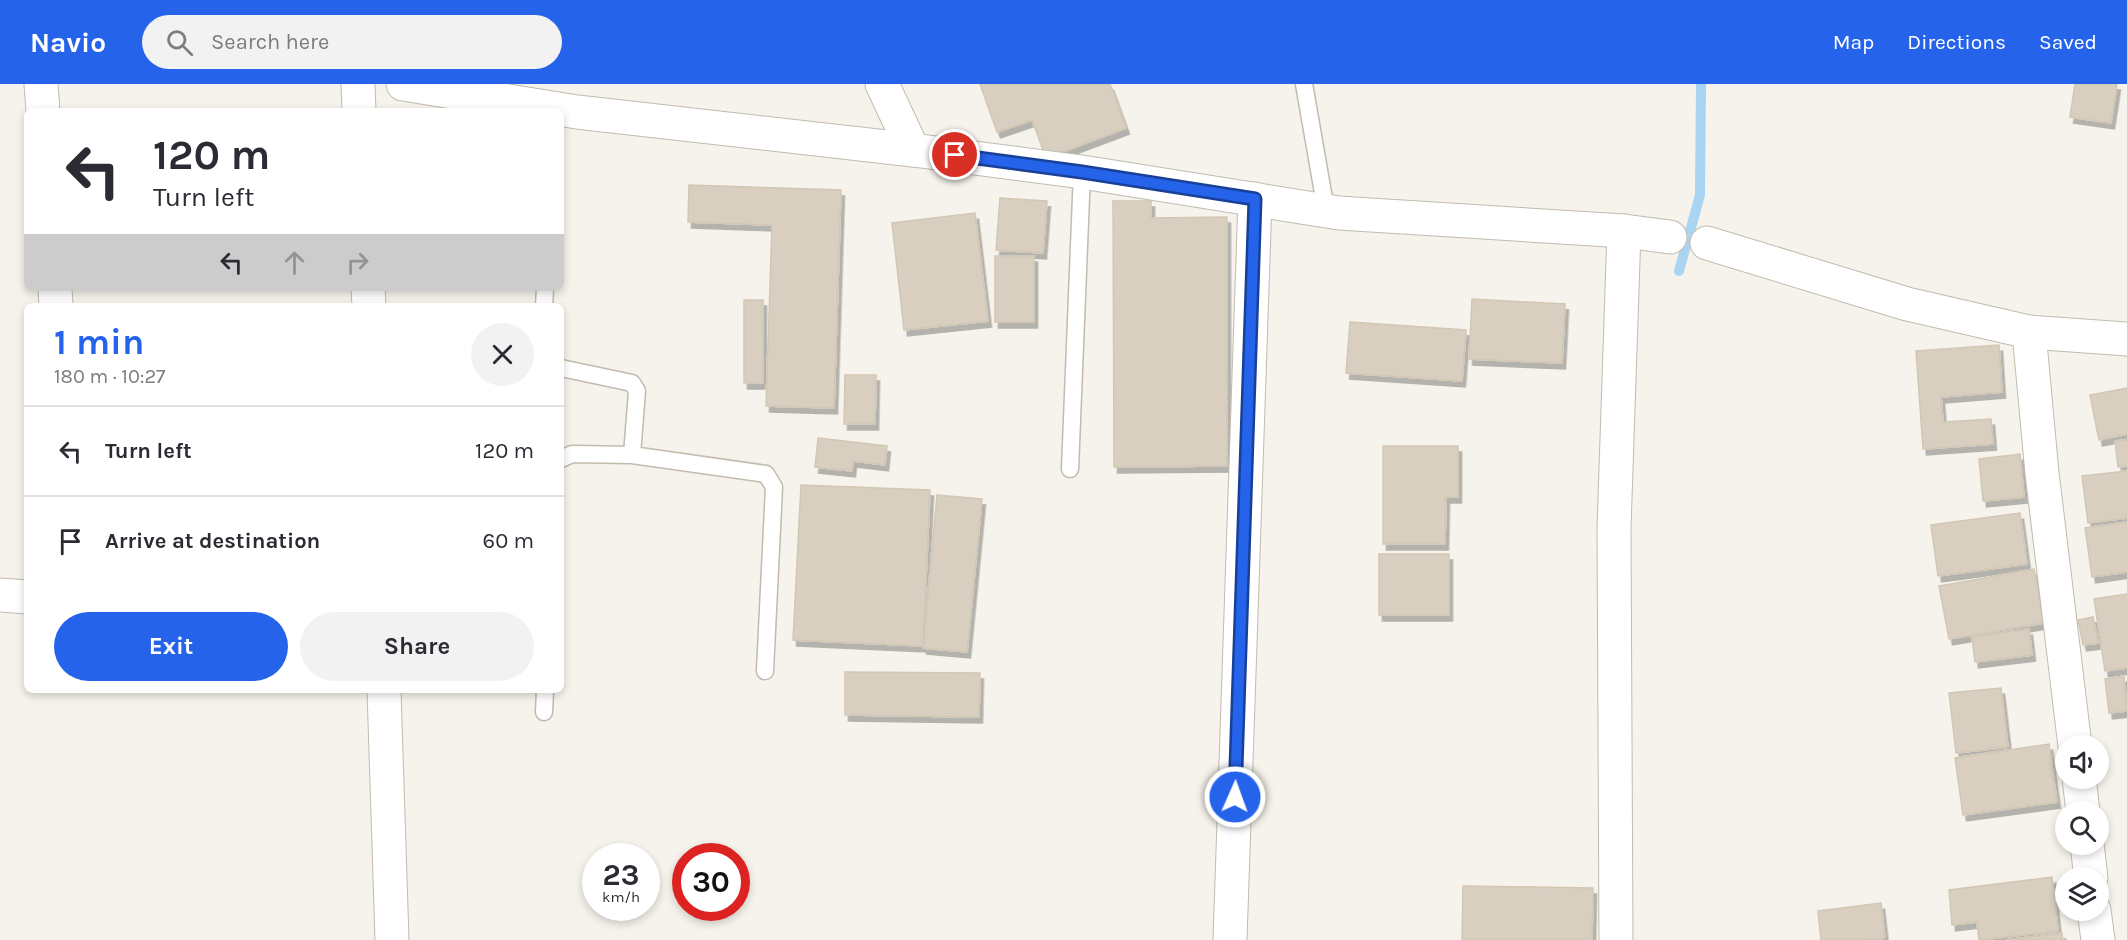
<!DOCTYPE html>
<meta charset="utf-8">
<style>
:root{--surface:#fff;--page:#f2f2f3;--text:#2b2b33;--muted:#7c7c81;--line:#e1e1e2;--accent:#2563eb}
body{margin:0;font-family:Karla,sans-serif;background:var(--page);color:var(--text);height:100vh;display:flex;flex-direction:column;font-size:22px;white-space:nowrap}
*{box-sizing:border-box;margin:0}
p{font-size:20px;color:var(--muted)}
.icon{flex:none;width:33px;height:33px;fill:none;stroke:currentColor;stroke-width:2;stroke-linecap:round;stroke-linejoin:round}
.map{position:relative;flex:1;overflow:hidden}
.details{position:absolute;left:24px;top:219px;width:540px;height:390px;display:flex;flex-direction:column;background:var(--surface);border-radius:9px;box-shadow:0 3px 9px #0003}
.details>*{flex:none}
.banner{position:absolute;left:24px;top:24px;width:540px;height:183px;border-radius:9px;box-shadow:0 3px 9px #0003;background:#fff;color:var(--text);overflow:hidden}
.controls{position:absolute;left:2055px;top:651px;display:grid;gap:12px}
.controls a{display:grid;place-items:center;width:54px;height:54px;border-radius:50%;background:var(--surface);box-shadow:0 3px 9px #0003;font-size:30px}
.speed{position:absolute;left:582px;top:759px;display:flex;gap:12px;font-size:30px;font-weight:700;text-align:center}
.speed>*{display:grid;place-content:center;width:78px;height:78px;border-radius:50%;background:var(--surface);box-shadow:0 3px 9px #0003;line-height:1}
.speed small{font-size:15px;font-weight:400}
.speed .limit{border:9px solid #d22;background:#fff;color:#111}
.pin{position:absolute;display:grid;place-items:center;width:51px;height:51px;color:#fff;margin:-26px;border:3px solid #fff;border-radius:50%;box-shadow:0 2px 6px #0007}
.me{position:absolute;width:66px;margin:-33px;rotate:2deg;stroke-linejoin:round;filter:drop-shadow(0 0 4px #0008)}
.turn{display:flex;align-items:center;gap:21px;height:126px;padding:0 30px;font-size:27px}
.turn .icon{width:78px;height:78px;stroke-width:2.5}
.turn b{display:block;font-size:42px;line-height:51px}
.lanes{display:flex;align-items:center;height:57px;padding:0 30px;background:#0003;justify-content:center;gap:30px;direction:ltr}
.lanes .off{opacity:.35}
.round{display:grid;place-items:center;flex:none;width:63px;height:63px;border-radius:32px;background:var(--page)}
.headline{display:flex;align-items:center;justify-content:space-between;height:102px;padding:0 30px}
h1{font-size:36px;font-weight:700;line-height:45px;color:var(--accent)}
.cta{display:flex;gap:12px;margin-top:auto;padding:12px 30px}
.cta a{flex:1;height:69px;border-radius:36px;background:var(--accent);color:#fff;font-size:24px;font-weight:700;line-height:69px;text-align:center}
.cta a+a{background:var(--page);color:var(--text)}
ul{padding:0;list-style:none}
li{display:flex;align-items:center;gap:18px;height:90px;padding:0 30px;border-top:2px solid var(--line)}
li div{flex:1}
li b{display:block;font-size:22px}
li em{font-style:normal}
header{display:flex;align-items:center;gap:36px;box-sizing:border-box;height:84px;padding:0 30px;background:var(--accent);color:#fff}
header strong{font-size:28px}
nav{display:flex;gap:33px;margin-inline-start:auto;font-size:21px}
.search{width:420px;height:54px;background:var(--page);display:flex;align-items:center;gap:15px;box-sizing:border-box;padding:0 21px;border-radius:33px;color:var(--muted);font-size:22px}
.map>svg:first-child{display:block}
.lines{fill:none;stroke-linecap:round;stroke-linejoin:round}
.stream{stroke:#a9d4f2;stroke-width:10}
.building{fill:#d8cfc1;stroke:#d3c7b4;stroke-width:1.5;filter:url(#shadow)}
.service-casing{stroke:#c2bbae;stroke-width:19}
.minor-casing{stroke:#c2bbae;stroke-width:35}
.tertiary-casing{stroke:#c2bbae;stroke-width:35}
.service{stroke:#fff;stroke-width:16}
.minor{stroke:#fff;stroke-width:33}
.tertiary{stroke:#fff;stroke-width:33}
.route-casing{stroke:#184099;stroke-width:15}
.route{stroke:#2563eb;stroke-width:10}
</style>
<header>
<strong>Navio</strong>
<div class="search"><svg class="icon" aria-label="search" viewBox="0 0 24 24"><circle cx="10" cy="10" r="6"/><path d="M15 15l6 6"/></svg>Search here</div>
<nav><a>Map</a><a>Directions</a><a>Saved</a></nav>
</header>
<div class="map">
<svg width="2127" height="856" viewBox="0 0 2127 856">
<defs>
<filter id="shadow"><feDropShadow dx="3.5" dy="6" stdDeviation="0" flood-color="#0004"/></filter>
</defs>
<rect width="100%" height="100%" fill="#f6f3ec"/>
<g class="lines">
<!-- stream -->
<path class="stream" d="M1679,187L1700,111L1701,0"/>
</g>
<!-- building -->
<path class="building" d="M980,0H1110L1126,44L1046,74L1032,36L997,48Z
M2075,0H2117L2111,39L2070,33Z
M689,101L841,106L834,324L766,322L772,141L688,138Z
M1000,114L1047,117L1043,169L996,166Z
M1113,117H1151V134L1227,133V382L1114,383Z
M975,129L988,237L904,246L892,139Z
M995,172H1034V238H995Z
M1472,215L1565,220L1562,279L1469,275Z
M744,216H763V299H744Z
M1350,238L1466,246L1462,297L1346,289Z
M1999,261L2002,308L1941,313L1943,338L1991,335L1993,360L1923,365L1916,267Z
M845,291H876L875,340H844Z
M2127,304V350L2099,356L2090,311Z
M818,354L887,362L885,381L853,377L852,387L815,383Z
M2127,356V382L2118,383L2115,357Z
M1383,362H1458V413H1446L1445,460H1383Z
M2020,370L2024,413L1983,417L1979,375Z
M2127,387V434L2088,439L2082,392Z
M801,401L930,406L923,562L793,556Z
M937,411L982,415L967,568L923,564Z
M2020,429L2027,480L1938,492L1931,441Z
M2127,438V488L2092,493L2085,444Z
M1379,470H1449V531H1379Z
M2034,485L2044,539L1949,555L1939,502Z
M2127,510V584L2105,587L2094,515Z
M2093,533L2098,559L2083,561L2078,536Z
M2029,545L2032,571L1975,578L1972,553Z
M845,588L980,589L979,633L845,631Z
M2124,592L2127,627L2109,629L2105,595Z
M2001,604L2008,663L1956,669L1949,609Z
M2049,660L2057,718L1963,731L1955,674Z
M2052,793L2058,847L1979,856L1977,838L1952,841L1949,806Z
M1463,802L1593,804L1592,856H1462Z
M1881,819L1885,854L1866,856H1821L1818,827Z
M2062,849L2063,856H2006Z"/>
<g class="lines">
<defs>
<path id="service" d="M1304,0L1326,126
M544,222L545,204
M561,284L632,299L637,307L632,371
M561,375L572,370L632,371L766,390L774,403L765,587
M1070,385L1082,88
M544,628L545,606"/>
<path id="minor" d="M41,0L43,27
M358,0L359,27
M403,0L577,28L913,66
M55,204L56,222
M368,204L369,222
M2029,248L2042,389L2075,662
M0,511L27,513
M384,606L392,856
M2079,694L2083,728
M2087,760L2091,794
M2094,826L2098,856
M1230,856L1255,115
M1616,856L1614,444L1624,147"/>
<path id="tertiary" d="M882,0L913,66L1082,88L1339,129L1624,147L1670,153
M1707,159L1907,220L2029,248L2127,255"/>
</defs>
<!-- service casing -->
<use href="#service" class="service-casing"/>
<!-- minor casing -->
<use href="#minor" class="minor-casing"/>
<!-- tertiary casing -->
<use href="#tertiary" class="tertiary-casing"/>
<!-- service -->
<use href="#service" class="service"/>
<!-- minor -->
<use href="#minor" class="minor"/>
<!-- tertiary -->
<use href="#tertiary" class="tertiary"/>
</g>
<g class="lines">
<defs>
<path id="route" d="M955,71L1082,88L1255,115L1235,713"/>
</defs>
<!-- route casing -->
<use href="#route" class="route-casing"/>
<!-- route -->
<use href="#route" class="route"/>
</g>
</svg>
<div class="controls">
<a><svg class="icon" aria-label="sound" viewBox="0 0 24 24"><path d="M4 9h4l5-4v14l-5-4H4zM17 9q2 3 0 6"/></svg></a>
<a><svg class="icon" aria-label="search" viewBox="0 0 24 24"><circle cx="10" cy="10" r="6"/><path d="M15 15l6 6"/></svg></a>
<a><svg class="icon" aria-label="layers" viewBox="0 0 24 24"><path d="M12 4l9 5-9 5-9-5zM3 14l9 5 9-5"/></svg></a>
</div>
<div class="speed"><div>23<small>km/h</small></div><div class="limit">30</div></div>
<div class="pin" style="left:955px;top:71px;background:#d93025"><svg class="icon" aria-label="arrive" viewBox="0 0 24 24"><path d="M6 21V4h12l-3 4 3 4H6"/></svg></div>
<svg class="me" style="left:1235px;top:713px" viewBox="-20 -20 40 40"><circle r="17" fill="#2563eb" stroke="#fff" stroke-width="3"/><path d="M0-11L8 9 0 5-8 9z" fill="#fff"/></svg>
<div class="banner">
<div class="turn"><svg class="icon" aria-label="left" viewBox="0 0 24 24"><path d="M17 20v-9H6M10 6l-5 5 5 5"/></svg><div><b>120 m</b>Turn left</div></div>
<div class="lanes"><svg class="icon" aria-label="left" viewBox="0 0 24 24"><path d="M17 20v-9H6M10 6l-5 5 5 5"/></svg><svg class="icon off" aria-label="ahead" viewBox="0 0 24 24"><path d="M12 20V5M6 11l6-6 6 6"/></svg><svg class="icon off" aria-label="right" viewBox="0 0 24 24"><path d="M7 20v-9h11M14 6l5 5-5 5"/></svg></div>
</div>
<section class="details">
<div class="headline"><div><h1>1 min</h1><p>180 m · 10:27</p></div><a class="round"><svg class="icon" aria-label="close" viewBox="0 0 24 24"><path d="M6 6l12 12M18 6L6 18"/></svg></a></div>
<ul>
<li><svg class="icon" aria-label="left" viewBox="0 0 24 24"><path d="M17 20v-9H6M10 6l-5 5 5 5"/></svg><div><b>Turn left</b></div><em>120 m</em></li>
<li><svg class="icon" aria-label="arrive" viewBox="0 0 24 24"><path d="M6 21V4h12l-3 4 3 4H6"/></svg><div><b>Arrive at destination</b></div><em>60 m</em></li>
</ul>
<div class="cta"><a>Exit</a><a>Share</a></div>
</section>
</div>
